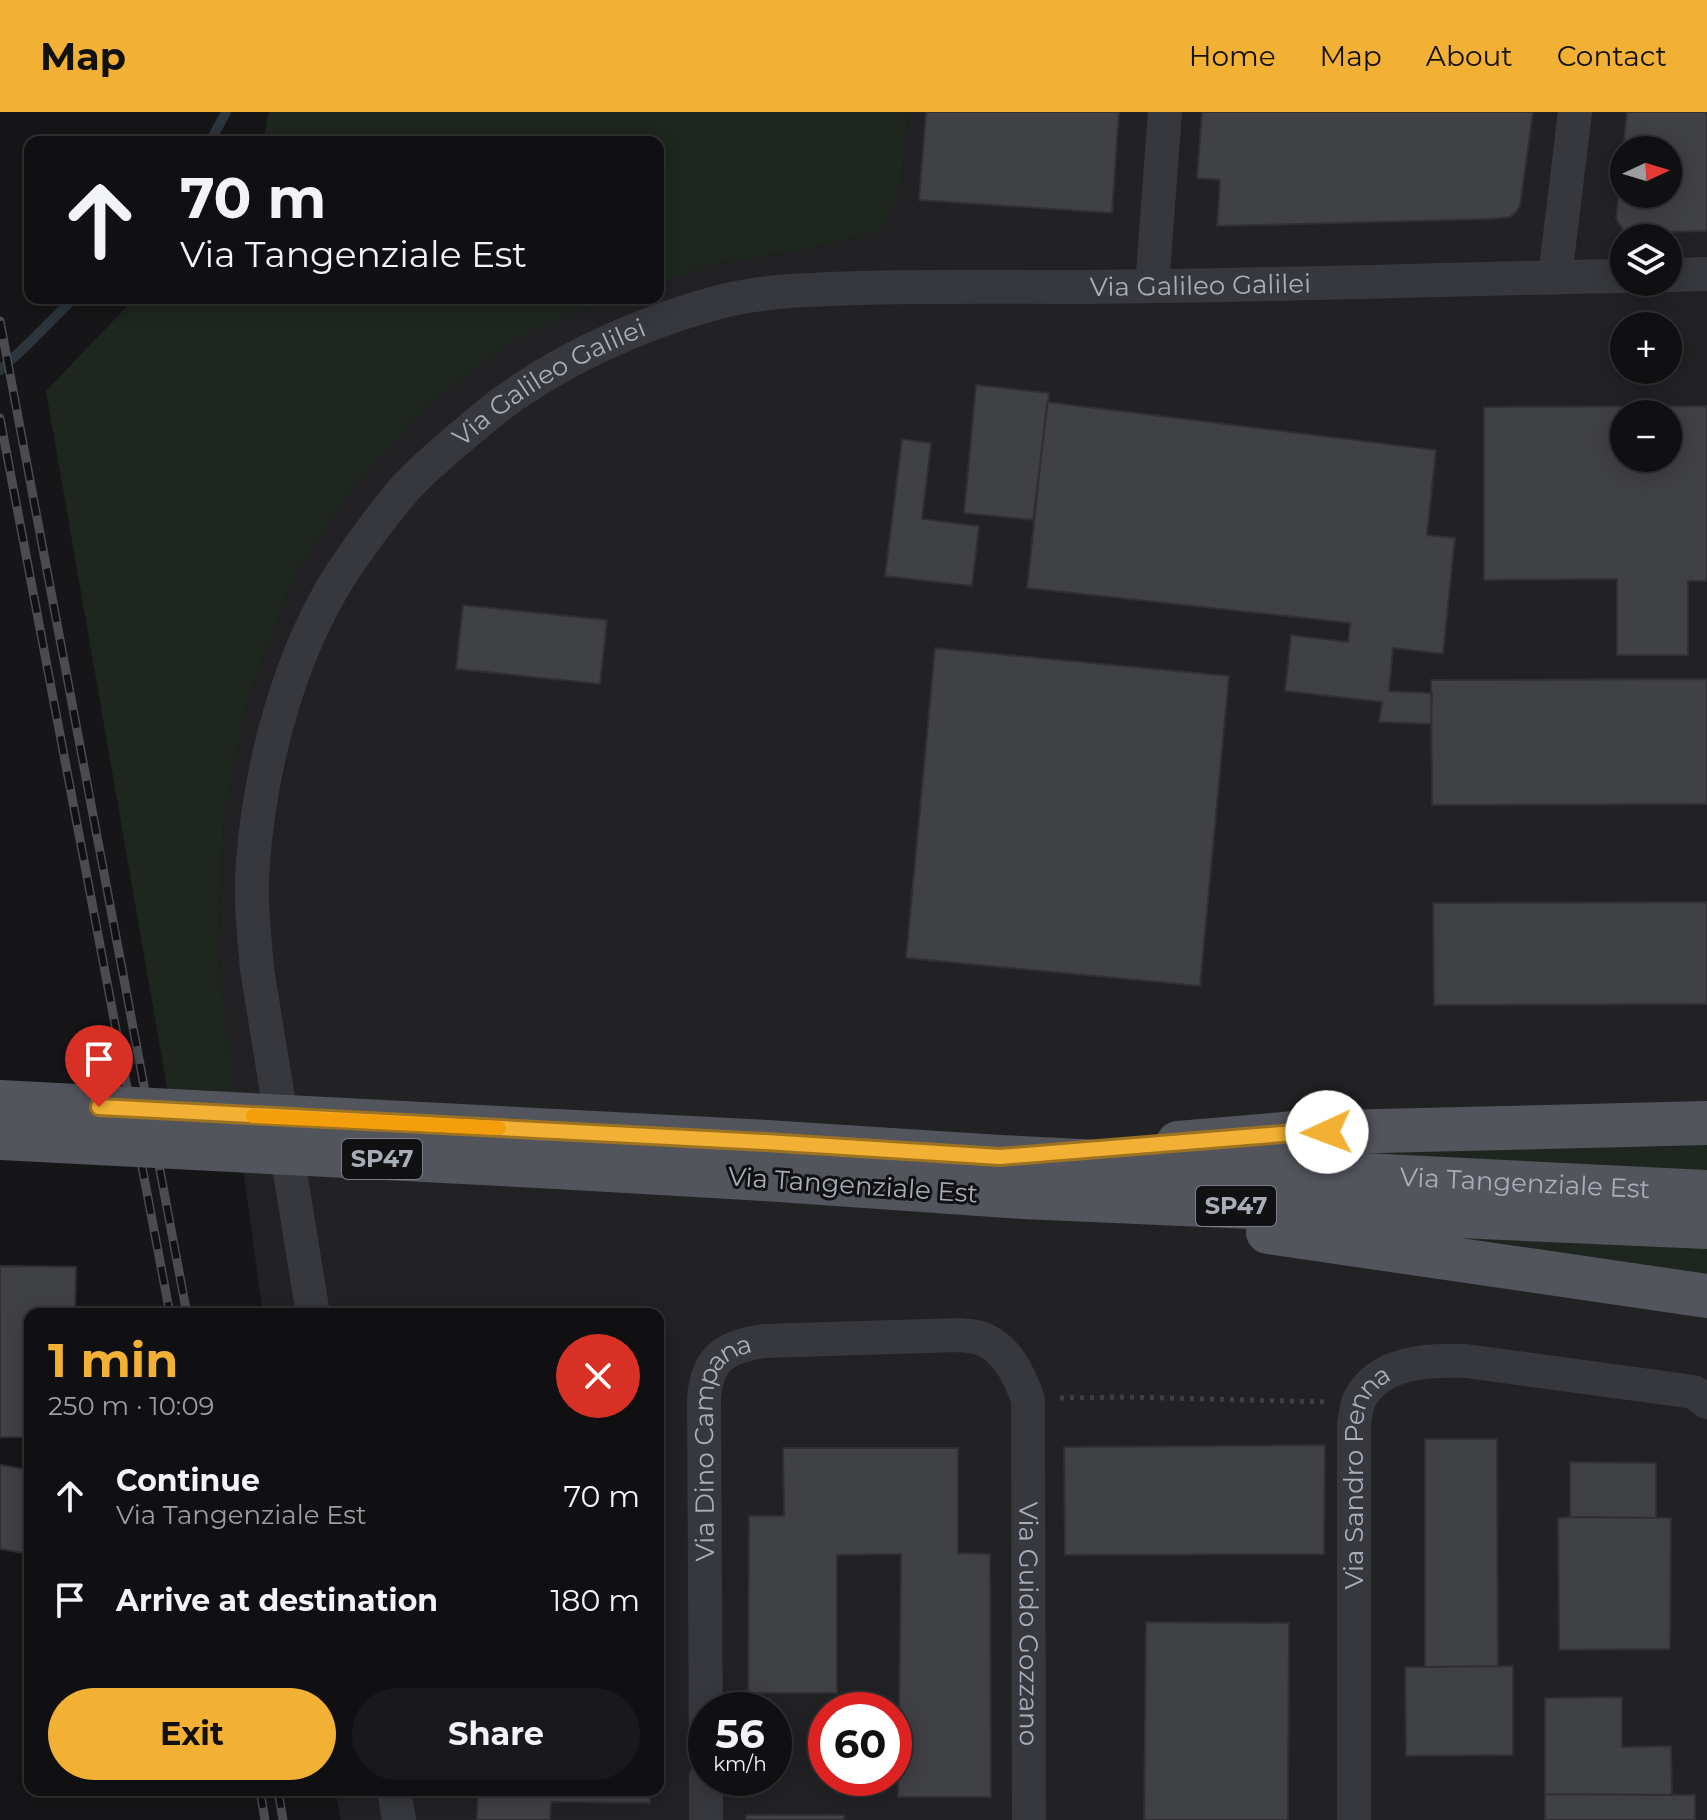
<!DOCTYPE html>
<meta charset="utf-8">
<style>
:root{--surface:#101012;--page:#19191b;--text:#f1f3f6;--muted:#9c9d9f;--line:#303032;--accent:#f2b134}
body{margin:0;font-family:Montserrat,sans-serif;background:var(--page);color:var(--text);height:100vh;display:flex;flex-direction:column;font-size:30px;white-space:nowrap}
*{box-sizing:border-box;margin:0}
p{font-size:26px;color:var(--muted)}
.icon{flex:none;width:44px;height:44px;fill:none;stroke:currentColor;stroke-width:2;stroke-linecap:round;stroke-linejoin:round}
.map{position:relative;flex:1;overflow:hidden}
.sheet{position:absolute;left:24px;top:1196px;width:640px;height:488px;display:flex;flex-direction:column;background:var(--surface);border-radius:16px;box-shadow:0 4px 20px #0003,0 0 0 2px var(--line)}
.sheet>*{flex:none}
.guide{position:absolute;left:24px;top:24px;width:640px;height:168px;border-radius:16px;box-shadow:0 4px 20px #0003,0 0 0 2px var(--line);background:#101012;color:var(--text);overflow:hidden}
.needle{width:52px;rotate:86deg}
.controls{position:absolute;left:1610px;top:24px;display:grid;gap:16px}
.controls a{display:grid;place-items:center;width:72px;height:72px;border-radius:50%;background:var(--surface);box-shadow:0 4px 20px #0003,0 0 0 2px var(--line);font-size:40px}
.speed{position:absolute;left:688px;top:1580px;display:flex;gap:16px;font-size:40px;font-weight:700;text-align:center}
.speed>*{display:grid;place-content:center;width:104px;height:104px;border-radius:50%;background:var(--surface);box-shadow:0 4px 20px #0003,0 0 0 2px var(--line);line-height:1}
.speed small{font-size:20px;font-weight:400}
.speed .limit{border:12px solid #d22;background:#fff;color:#111}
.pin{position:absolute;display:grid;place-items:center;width:68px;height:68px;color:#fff;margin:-82px -34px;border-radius:50% 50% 50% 0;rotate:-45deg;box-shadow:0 0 8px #0007}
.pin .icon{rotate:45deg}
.me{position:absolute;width:88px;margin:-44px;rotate:268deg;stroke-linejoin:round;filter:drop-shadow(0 0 6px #0008)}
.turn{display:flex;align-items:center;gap:28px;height:168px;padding:0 24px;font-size:36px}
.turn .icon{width:104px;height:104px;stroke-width:2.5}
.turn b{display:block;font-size:56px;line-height:68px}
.round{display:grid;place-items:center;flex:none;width:84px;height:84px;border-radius:42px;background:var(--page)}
.summary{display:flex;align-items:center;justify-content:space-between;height:136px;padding:0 24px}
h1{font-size:48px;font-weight:700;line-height:60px;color:var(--accent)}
.primary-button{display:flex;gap:16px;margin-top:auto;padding:16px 24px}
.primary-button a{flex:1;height:92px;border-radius:48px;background:var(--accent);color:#111;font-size:32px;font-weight:700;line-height:92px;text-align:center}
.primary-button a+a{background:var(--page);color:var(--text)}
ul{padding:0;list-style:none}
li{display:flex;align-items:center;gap:24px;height:104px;padding:0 24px}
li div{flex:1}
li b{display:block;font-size:30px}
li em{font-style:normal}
header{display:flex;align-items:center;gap:48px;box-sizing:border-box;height:112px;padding:0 40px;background:var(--accent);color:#111}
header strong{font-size:38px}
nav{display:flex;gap:44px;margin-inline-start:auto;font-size:28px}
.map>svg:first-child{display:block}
.built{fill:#222225;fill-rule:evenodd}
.green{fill:#1e261f}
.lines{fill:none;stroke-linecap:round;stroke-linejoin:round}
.stream{stroke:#2c353c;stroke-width:10}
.building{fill:#404145;stroke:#303034;stroke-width:2;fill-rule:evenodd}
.path{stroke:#3d3f44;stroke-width:5;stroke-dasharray:4 6;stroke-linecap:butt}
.street{stroke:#37383d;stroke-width:34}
.primary{stroke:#53555c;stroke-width:44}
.rail-casing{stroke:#4a4c52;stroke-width:9}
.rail{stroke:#111113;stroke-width:6;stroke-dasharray:18;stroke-linecap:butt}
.primary-bridge{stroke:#53555c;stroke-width:44}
.route-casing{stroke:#9d7322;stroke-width:20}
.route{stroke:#f2b134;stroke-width:14}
.slow{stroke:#f59e0b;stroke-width:14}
.labels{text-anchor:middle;stroke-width:6;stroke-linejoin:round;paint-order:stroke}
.shield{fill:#111113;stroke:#7b7e86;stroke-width:2}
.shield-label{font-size:24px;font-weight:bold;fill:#a8adb8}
.street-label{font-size:26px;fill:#a8adb8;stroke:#111113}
</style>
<header>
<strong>Map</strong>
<nav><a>Home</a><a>Map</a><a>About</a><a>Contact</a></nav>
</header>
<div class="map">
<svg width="1707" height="1708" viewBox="0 0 1707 1708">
<rect width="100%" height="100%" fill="#161618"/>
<!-- built -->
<path class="built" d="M909,0H1707V1708H341L335,1678H658V1202H263L245,1071L218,842L224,706L247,590L294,465L356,372L431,289L514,227L601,190L613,186H658V171L709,153L803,138L876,121L902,68ZM1624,38H1668V82H1624ZM1624,126H1668V170H1624ZM1624,214H1668V258H1624ZM1624,302H1668V346H1624ZM706,1598H774V1666H706ZM826,1598H894V1666H826Z"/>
<!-- green -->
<path class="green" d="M269,0H909L902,68L892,97L876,121L803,138L709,153L658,171V30H263Z
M135,186H613L514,227L431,289L356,372L294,465L247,590L224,706L218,842L236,991L169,987L46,279Z
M1707,1026V1060L1342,1045L1292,1032Z
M1322,1112L1707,1130V1172Z"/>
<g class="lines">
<!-- stream -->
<path class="stream" d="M210,30L226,0
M0,258L28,232L74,186"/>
</g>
<!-- building -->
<path class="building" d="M926,0H1119L1112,101L919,88Z
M1202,0H1533L1520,94L1516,100L1510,105L1492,107L1217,114L1220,68L1197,66Z
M1627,0H1707V119L1625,121L1616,107ZM1624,38H1668V82H1624Z
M976,273L1049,281L1033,408L964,401Z
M1047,290L1436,338L1427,423L1455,426L1443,542L1393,536L1389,579L1432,581L1431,612L1379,610L1382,590L1285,579L1291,523L1348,530L1350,511L1027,476Z
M1707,294V469H1688V543H1617V467L1484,468V295ZM1624,302H1668V346H1624Z
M902,327L931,331L922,407L979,414L972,474L885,464Z
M463,493L607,508L600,572L456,557Z
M935,536L1229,564L1200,874L906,846Z
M1707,567V692L1432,693L1431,568Z
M1707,790V892L1434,893L1433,791Z
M0,1154L76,1155L75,1202H30V1325H0Z
M1425,1327H1497L1498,1554L1425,1555Z
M1325,1333L1324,1442L1065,1443L1064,1335Z
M783,1336H958V1441L990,1442L991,1685H898L901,1442L837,1443V1581H748L749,1404H784Z
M1570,1350L1656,1351V1406L1570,1405Z
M0,1353L30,1358V1442L0,1437Z
M1570,1405L1671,1406L1670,1537L1559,1538L1558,1406Z
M1146,1510L1289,1511L1288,1708H1144Z
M1513,1554V1643L1406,1644L1405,1555Z
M1622,1585V1635L1671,1634L1672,1683L1545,1682V1586Z
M478,1678H650V1691L551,1690L550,1708H477Z
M1545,1682L1695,1683V1708H1545Z
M746,1703H844V1708H746Z"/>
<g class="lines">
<!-- path -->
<path class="path" d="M1060,1286L1129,1285L1326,1290"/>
<!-- street -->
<g class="street">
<path d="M1668,163L1707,162"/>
<path d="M1555,165L1575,0"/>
<path d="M1152,174L1165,0"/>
<path id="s1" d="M313,1202L257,857C254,822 250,785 253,749C261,652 289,542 343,459C361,432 381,405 402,380C420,359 441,342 462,324C478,311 493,297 511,285C571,242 652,207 723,189C767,178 813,178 858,176C933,174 1008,175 1083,175C1263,174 1444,167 1624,164"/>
<path id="s2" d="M706,1646L704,1288C706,1247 725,1234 764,1229L960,1223C967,1224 974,1224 980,1226C1007,1235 1020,1264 1028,1288L1029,1708"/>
<path d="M706,1666V1708"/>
<path d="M394,1678L399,1708"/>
<path id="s3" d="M1354,1708V1313C1355,1305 1356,1296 1359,1288C1379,1249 1428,1248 1466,1249L1694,1280L1707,1290"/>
</g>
<!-- primary -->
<g class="primary">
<path id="s4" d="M766,1030L1000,1045L1707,1080"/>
<path d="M1178,1031L1295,1021L1707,1011"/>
<path d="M765,1067L1024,1085L1707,1115"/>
<path d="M1268,1120L1707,1184"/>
</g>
<defs>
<path id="rail" d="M0,209L187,1202
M0,306L170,1202
M260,1678L265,1708
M278,1678L283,1708"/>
</defs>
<!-- rail casing -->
<use href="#rail" class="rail-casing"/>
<!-- rail -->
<use href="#rail" class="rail"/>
<!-- primary-bridge -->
<path class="primary-bridge" d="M0,990L766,1030
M0,1026L557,1055L765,1067"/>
</g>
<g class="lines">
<defs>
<path id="route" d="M99,995L766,1030L1000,1045L1295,1021L1327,1020"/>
</defs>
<!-- route casing -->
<use href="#route" class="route-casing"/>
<!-- route -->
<use href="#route" class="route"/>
<!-- slow -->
<path class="slow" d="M253,1004L499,1016"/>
</g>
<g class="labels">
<!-- shield labels -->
<g class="shield">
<rect x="342" y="1027" width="80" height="40" rx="6"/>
<rect x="1196" y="1074" width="80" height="40" rx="6"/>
</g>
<g class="shield-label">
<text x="382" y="1055">SP47</text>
<text x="1236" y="1102">SP47</text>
</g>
<!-- street labels -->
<g class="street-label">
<text dy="9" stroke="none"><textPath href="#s1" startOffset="1720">Via Galileo Galilei</textPath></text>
<text dy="9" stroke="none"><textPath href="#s1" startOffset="1048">Via Galileo Galilei</textPath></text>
<text dy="9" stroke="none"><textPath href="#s4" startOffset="760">Via Tangenziale Est</textPath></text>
<text transform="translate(853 1073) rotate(4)" y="9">Via Tangenziale Est</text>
<text dy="9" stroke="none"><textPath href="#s2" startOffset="318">Via Dino Campana</textPath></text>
<text dy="9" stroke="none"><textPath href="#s3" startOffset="346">Via Sandro Penna</textPath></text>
<text dy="9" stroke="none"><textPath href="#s2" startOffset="974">Via Guido Gozzano</textPath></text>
</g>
</g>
</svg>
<div class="controls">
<a><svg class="needle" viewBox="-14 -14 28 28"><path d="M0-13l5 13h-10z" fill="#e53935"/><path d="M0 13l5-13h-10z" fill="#9c9d9f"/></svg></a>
<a><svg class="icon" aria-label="layers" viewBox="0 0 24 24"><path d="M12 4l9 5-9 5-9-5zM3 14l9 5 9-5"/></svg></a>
<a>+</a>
<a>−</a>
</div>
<div class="speed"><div>56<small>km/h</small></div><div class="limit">60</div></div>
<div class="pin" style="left:99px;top:995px;background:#d93025"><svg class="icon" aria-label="arrive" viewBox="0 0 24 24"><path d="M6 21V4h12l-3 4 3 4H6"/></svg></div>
<svg class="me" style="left:1327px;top:1020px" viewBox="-20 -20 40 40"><circle r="19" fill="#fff"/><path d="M0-13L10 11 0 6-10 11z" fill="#f2b134"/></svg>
<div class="guide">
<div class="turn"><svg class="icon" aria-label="ahead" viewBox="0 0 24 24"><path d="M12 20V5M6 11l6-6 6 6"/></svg><div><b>70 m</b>Via Tangenziale Est</div></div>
</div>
<section class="sheet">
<div class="summary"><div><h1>1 min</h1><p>250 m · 10:09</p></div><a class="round" style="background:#d93025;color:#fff"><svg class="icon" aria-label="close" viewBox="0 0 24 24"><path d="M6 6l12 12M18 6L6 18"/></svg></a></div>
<ul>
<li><svg class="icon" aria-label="ahead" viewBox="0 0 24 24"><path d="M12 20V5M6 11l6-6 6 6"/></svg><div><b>Continue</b><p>Via Tangenziale Est</p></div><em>70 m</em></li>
<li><svg class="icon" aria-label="arrive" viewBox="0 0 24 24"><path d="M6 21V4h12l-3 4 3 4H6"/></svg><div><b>Arrive at destination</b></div><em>180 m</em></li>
</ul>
<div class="primary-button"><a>Exit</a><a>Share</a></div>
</section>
</div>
